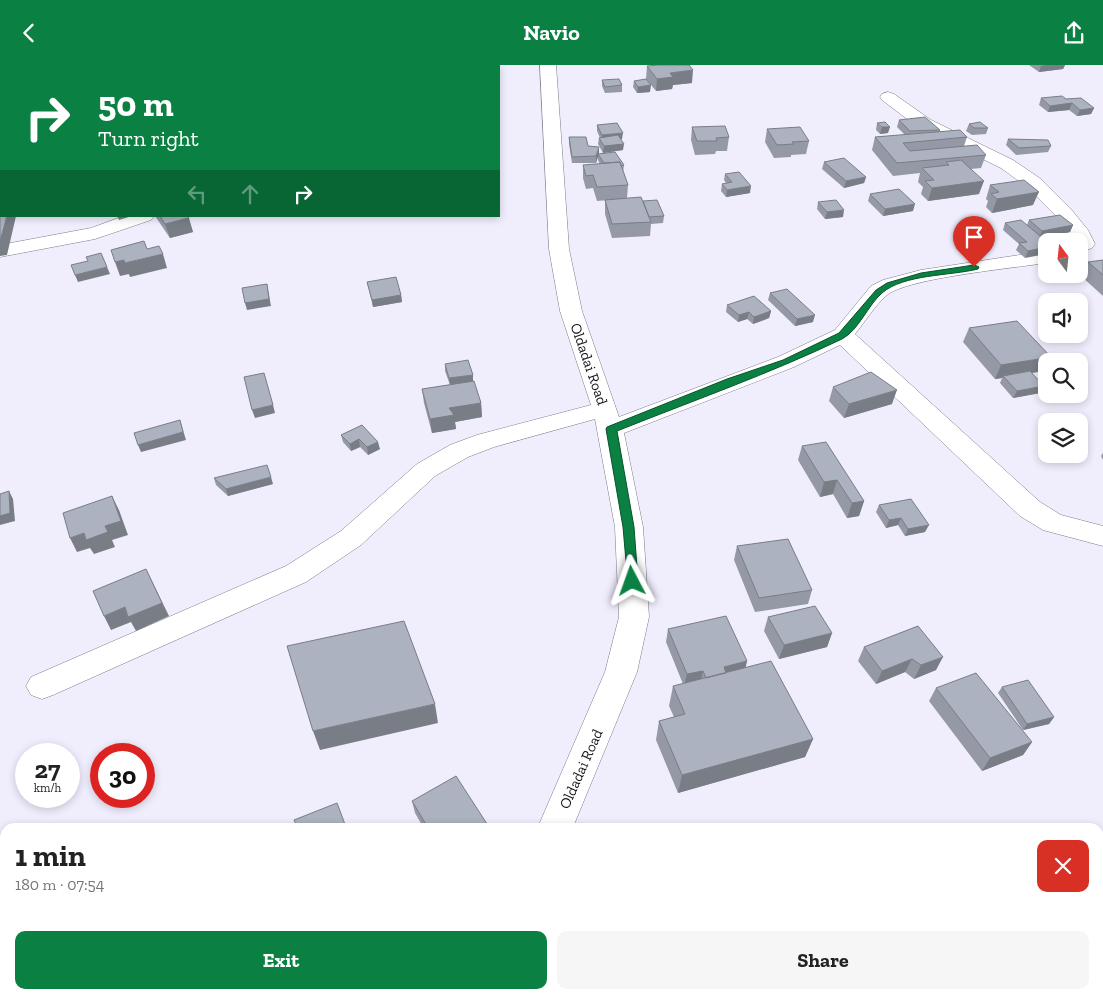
<!DOCTYPE html>
<meta charset="utf-8">
<style>
:root{--surface:#fff;--page:#f6f6f6;--text:#222;--muted:#767676;--accent:#0b8043}
body{margin:0;font-family:"Zilla Slab",serif;background:var(--page);color:var(--text);height:100vh;display:flex;flex-direction:column;font-size:19px;white-space:nowrap}
*{box-sizing:border-box;margin:0}
p{font-size:16px;color:var(--muted)}
.icon{flex:none;width:28px;height:28px;fill:none;stroke:currentColor;stroke-width:2;stroke-linecap:round;stroke-linejoin:round}
.map{position:relative;flex:1;overflow:hidden}
.drawer{position:absolute;left:0px;top:758px;width:1104px;height:176px;display:flex;flex-direction:column;background:var(--surface);border-radius:15px 15px 0 0;box-shadow:0 2px 8px #0003}
.drawer>*{flex:none}
.top-card{position:absolute;left:0px;top:0px;width:500px;height:152px;box-shadow:0 2px 8px #0003;background:#0b8043;color:#fff;overflow:hidden}
.needle{width:32px;rotate:345deg}
.buttons{position:absolute;left:1038px;top:168px;display:grid;gap:10px}
.buttons a{display:grid;place-items:center;width:50px;height:50px;border-radius:10px;background:var(--surface);box-shadow:0 2px 8px #0003;font-size:25px}
.speed{position:absolute;left:15px;top:678px;display:flex;gap:10px;font-size:25px;font-weight:700;text-align:center}
.speed>*{display:grid;place-content:center;width:65px;height:65px;border-radius:50%;background:var(--surface);box-shadow:0 2px 8px #0003;line-height:1}
.speed small{font-size:12px;font-weight:400}
.speed .limit{border:8px solid #d22;background:#fff;color:#111}
.pin{position:absolute;display:grid;place-items:center;width:42px;height:42px;color:#fff;margin:-51px -21px;border-radius:50% 50% 50% 0;rotate:-45deg;box-shadow:0 0 5px #0007}
.pin .icon{rotate:45deg}
.me{position:absolute;width:55px;margin:-28px;rotate:356deg;stroke-linejoin:round;filter:drop-shadow(0 0 4px #0008)}
.turn{display:flex;align-items:center;gap:18px;height:105px;padding:0 15px;font-size:22px}
.turn .icon{width:65px;height:65px;stroke-width:2.5}
.turn b{display:block;font-size:35px;line-height:42px}
.lanes{display:flex;align-items:center;height:48px;padding:0 15px;background:#0003;justify-content:center;gap:25px;direction:ltr}
.lanes .off{opacity:.35}
.round{display:grid;place-items:center;flex:none;width:52px;height:52px;border-radius:10px;background:var(--page)}
.head{display:flex;align-items:center;justify-content:space-between;height:85px;padding:0 15px}
h1{font-size:30px;font-weight:700;line-height:38px}
.button{display:flex;gap:10px;margin-top:auto;padding:10px 15px}
.button a{flex:1;height:58px;border-radius:10px;background:var(--accent);color:#fff;font-size:20px;font-weight:700;line-height:58px;text-align:center}
.button a+a{background:var(--page);color:var(--text)}
header{display:flex;justify-content:space-between;align-items:center;height:65px;padding:0 15px;background:var(--accent);color:#fff;font-size:22px;font-weight:700}
.map>svg:first-child{display:block}
.lines{fill:none;stroke-linecap:round;stroke-linejoin:round}
.street-casing{stroke:#7c7a88;stroke-width:1}
.street{fill:#fff;fill-rule:evenodd}
.wall{fill:#9599a5}
.shaded-wall{fill:#797d86}
.building{fill:#adb2c0;stroke:#797d86}
.route{fill:#0b8043;stroke:#07532c}
.labels{text-anchor:middle;stroke-width:4.5;stroke-linejoin:round;paint-order:stroke}
.street-label{font-size:15px;fill:#141318;stroke:#fefefe}
</style>
<header><svg class="icon" aria-label="back" viewBox="0 0 24 24"><path d="M15 5l-7 7 7 7"/></svg>Navio<svg class="icon" aria-label="share" viewBox="0 0 24 24"><path d="M12 15V3M7 8l5-5 5 5M5 13v7h14v-7"/></svg></header>
<div class="map">
<svg width="1103" height="933" viewBox="0 0 1103 933">
<rect width="100%" height="100%" fill="#f0eefd"/>
<g class="lines">
<defs>
<path id="street" d="M540,0H556L569,184L582,246L619,352L778,292L835,265L871,221L883,215L921,205L1046,186V198C1014,203 908,213 887,230C875,240 865,257 855,269L1040,437L1061,450L1103,461V481L1043,465L1020,451L840,280L794,302L624,368L643,462L649,552L637,607L573,762H538L605,607L619,552L615,462L595,354L494,382L468,392L435,411L361,480L306,517L53,630L42,634L31,630L26,621L31,612L286,501L341,466L417,399L450,380L477,370L591,340L560,246L549,184Z
M888,27L894,29L931,55L1013,95L1041,114L1070,143L1088,165L1095,179L1092,183L1079,188V176H1074L1056,151L1027,122L1001,103L919,63L882,35L880,32L882,29Z
M124,151H154L151,155L95,174L0,192V180L91,163Z
M456,929H496L494,933H454Z"/>
</defs>
<!-- street casing -->
<use href="#street" class="street-casing"/>
<!-- street -->
<use href="#street" class="street"/>
</g>
<!-- wall -->
<path class="wall" d="M1029,0H1065L1063,4L1039,7Z
M647,1L692,18L673,20L672,24L656,26L646,14Z
M602,15L622,20V27L605,28L602,21Z
M634,16L650,27L637,28L633,22Z
M1041,33L1066,34L1094,43L1091,49L1077,51L1069,45L1048,47L1039,40Z
M899,55L940,65V66L967,72L964,81L986,90L981,103L971,104L979,129L928,136L921,129L923,122L918,117L920,108L893,111L872,85L875,72L905,70L897,62Z
M877,58L888,68L880,69L876,65Z
M969,59L988,63L986,69L972,70L966,66Z
M597,60L622,74H621L623,85L603,88L598,79L599,73H600L597,66Z
M692,62L729,72L727,86H716L715,89L695,90L691,75Z
M767,64L809,76L806,89L791,90V92L774,93L765,77Z
M569,72L588,81L599,89L624,100L623,107L628,120L627,133L643,137L664,151L663,158L651,159L650,171L612,173L605,149V135H608L597,136L593,123L586,124L583,113V100L600,99L598,95V90L596,98H572L569,79Z
M1008,74L1051,81L1048,87L1016,90L1006,80Z
M824,97L866,112L864,118L844,123L822,104Z
M725,109L750,128L726,132L721,126L722,119L726,118L724,115Z
M990,120L1033,140L992,148L986,142L988,136L986,134Z
M870,129L913,146L883,151L868,136Z
M818,137L843,152L825,154L817,144Z
M155,151H187L193,167L170,173Z
M1029,155L1073,160L1070,167L1041,172L1025,193L1016,185L1019,179L1003,165L1005,158L1027,160Z
M1103,195V231L1081,211L1088,197Z
M367,217L401,230L402,237L373,242Z
M770,228L813,257L795,261L768,235Z
M727,240L771,246L769,253L753,259L747,254L738,257L726,247Z
M969,263L1044,306L1032,308L1040,328L1013,333L1000,318L1002,313L995,314L963,277Z
M445,299L473,316L481,338L482,352L455,357L456,364L432,368L424,338L422,324L450,320L445,306Z
M833,322L892,339L844,353L829,336Z
M362,360L380,384L368,390L360,382L351,386L343,377L341,370Z
M802,381L864,436L859,451L847,453L833,429L820,432L798,395Z
M1103,388V395L1101,391Z
M214,413L273,419L228,431L216,420Z
M879,440L925,467L905,471L898,460L886,463L876,447Z
M737,481L812,525L808,539L755,547L734,495Z
M768,552L832,568L827,582L779,594L764,566Z
M918,561L936,605L914,614L905,607L876,619L858,596L864,582Z
M668,564L747,596L745,603L813,674L805,692L678,728L656,675L659,656L674,652L669,641L673,621L683,619L666,577Z
M1002,622L1054,652L1049,659L1023,665L998,628Z
M936,623L1032,677L1023,690L982,706L929,636Z
M412,736L489,762H423L415,748Z"/>
<!-- shaded-wall -->
<path class="shaded-wall" d="M1046,0H1065L1063,4L1039,7L1041,1Z
M693,5L692,18L673,20L672,24L656,26L657,14L670,8Z
M651,20L650,27L637,28L638,22Z
M1072,38L1069,45L1048,47L1050,41Z
M1094,43L1091,49L1077,51L1080,45Z
M882,62H890L888,68L880,69Z
M623,68L622,74L602,76V70Z
M624,79L623,85L603,88L604,81Z
M599,82V89L596,98V91Z
M866,112L864,118L844,123L846,116Z
M984,116L979,129L928,136L932,123Z
M751,121L750,128L726,132L727,125Z
M1039,127L1033,140L992,148L997,134Z
M915,139L913,146L883,151L885,144Z
M844,145L843,152L825,154L827,147Z
M7,151H16L7,190L0,191V176Z
M117,151H132L119,155Z
M189,153L193,167L170,173L165,159Z
M1073,160L1070,167L1039,173L1042,166Z
M1046,182V189L1025,193L1028,186Z
M163,189L167,203L130,212L125,198Z
M124,195L129,209L120,211L115,197Z
M107,202L110,209L78,217L75,210Z
M267,219L271,241L247,245L245,238Z
M401,230L402,237L373,242L372,235Z
M771,246L769,253L753,259L754,252Z
M749,247L747,254L738,257L739,250Z
M815,250L813,257L795,261L797,254Z
M1051,292L1049,296H1046V302L1044,306L1005,312L1003,311L1002,313L995,314L1001,300Z
M473,310V317L450,321L449,313Z
M1044,321L1040,328L1013,333L1017,326Z
M897,325L892,339L844,353L849,339Z
M481,338L482,352L455,357L456,364L432,368L430,354L449,343Z
M273,340L275,348L255,353L252,345Z
M180,355L186,375L141,387L138,380Z
M359,374L360,382L351,386L350,379Z
M378,377L380,384L368,390L367,382Z
M271,412L273,419L228,431L226,424Z
M837,415L833,429L820,432L824,417Z
M9,426L13,434L15,456L0,460V451Z
M112,431L119,445L128,470L112,475L115,482L94,489L90,483L77,487L70,473L105,461Z
M864,436L859,451L847,453L852,438Z
M901,453L898,460L886,463L889,455Z
M929,460L925,467L905,471L908,464Z
M146,504L169,551L136,566L131,557L111,565L104,551L125,542Z
M832,568L827,582L779,594L784,580Z
M943,592L936,605L914,614L921,600Z
M912,594L905,607L876,619L882,606Z
M747,596L744,610L706,613L724,602Z
M703,606L700,619L684,622L687,609Z
M435,639L438,658L320,685L313,666Z
M1054,652L1049,659L1023,665L1027,659Z
M813,674L805,692L678,728L682,710Z
M1032,677L1023,690L982,706L990,693Z"/>
<!-- building -->
<path class="building" d="M307,0H352L353,1H302Z
M659,0H689L693,5L670,8L673,12L657,14L647,1Z
M619,14L622,20L605,22L602,15Z
M646,14L651,20L638,22L634,16Z
M1062,31L1066,34L1081,33L1094,43L1080,45L1072,38L1050,41L1041,33Z
M925,52L940,65L910,66L899,55Z
M885,57L890,62H882L877,58Z
M980,57L988,63H974L969,59Z
M617,58L623,68L602,70L597,60Z
M725,61L729,72L716,73L717,76H697L692,62Z
M800,62L809,76L792,77L794,79L777,80L767,64Z
M960,65L967,72L903,78L910,86L977,80L986,90L897,98L875,72Z
M618,70L624,79L604,81L599,73Z
M569,72H586L588,81L599,82L596,91L572,92Z
M1008,74L1048,75L1051,81L1019,83Z
M615,87L624,100L621,101L620,97L604,98L598,89Z
M844,93L866,112L846,116L824,97Z
M961,95L984,116L932,123L925,116L934,115L922,103L949,100L946,97Z
M0,96H1V118H0Z
M620,97L628,120L597,122L593,110L586,111L583,100Z
M739,107L751,121L727,125L722,119L732,117L725,109Z
M1024,115L1039,127L997,134L991,129L999,127L990,120Z
M0,124H1V151H7L0,176Z
M899,124L915,139L885,144L870,129Z
M641,132L651,157L612,159L605,135Z
M657,135L664,151L649,152L643,136Z
M836,135L844,145L827,147L818,137Z
M1060,150L1073,160L1042,166L1029,155Z
M160,151H187L189,153L165,159Z
M1021,155L1046,176V182L1028,186L1019,178L1027,177L1005,158Z
M144,176L147,184L159,181L163,189L125,198L124,195L115,197L111,185Z
M101,188L107,202L75,210L71,200L88,196L86,192Z
M1103,195V210L1088,197Z
M396,212L401,230L372,235L367,217Z
M267,219L269,234L245,238L242,223Z
M787,224L815,250L797,254L770,228Z
M754,231L771,246L754,252L749,247L739,250L727,240Z
M1017,256L1051,292L1001,300L969,263Z
M468,295L473,310L449,313L445,299Z
M1030,306L1044,321L1017,326L1003,311Z
M871,307L897,325L849,339L833,322Z
M264,308L273,340L252,345L244,312Z
M474,316L481,338L449,343L454,350L430,354L422,324Z
M180,355L183,367L138,380L134,368Z
M362,360L378,377L367,382L359,374L350,379L341,370Z
M826,377L864,436L852,438L837,415L824,417L802,381Z
M267,400L271,412L226,424L214,413Z
M9,426L10,448L0,451V429Z
M112,431L121,456L105,461L108,467L86,475L84,468L70,473L63,448Z
M911,434L929,460L908,464L901,453L889,455L879,440Z
M788,474L812,525L759,533L737,481Z
M146,504L162,538L128,552L125,542L104,551L93,526Z
M815,541L832,568L784,580L768,552Z
M726,551L747,596L724,602L726,608L706,613L703,606L687,609L668,564Z
M404,556L435,639L313,666L287,581Z
M918,561L943,592L921,600L912,594L882,606L864,582Z
M771,596L813,674L682,710L659,656L685,649L673,621Z
M976,608L1032,677L990,693L936,623Z
M1028,615L1054,652L1027,659L1002,622Z
M456,711L489,762H425L427,761L412,736Z
M337,738L346,762H297L294,755Z"/>
<!-- route -->
<path class="route" d="M974,200L979,202L978,204C950,211 904,209 882,228C868,240 859,265 842,274C769,309 692,336 617,366L634,462L638,516L632,521L628,519L623,462L606,364L607,362L727,314L783,295L839,268L876,225L887,218L921,208Z"/>
<g class="labels">
<!-- street labels -->
<g class="street-label">
<text transform="translate(589 299) rotate(71)" y="5">Oldadai Road</text>
<text transform="translate(581 704) rotate(-66)" y="5">Oldadai Road</text>
</g>
</g>
</svg>
<div class="buttons">
<a><svg class="needle" viewBox="-14 -14 28 28"><path d="M0-13l5 13h-10z" fill="#e53935"/><path d="M0 13l5-13h-10z" fill="#767676"/></svg></a>
<a><svg class="icon" aria-label="sound" viewBox="0 0 24 24"><path d="M4 9h4l5-4v14l-5-4H4zM17 9q2 3 0 6"/></svg></a>
<a><svg class="icon" aria-label="search" viewBox="0 0 24 24"><circle cx="10" cy="10" r="6"/><path d="M15 15l6 6"/></svg></a>
<a><svg class="icon" aria-label="layers" viewBox="0 0 24 24"><path d="M12 4l9 5-9 5-9-5zM3 14l9 5 9-5"/></svg></a>
</div>
<div class="speed"><div>27<small>km/h</small></div><div class="limit">30</div></div>
<div class="pin" style="left:974px;top:202px;background:#d93025"><svg class="icon" aria-label="arrive" viewBox="0 0 24 24"><path d="M6 21V4h12l-3 4 3 4H6"/></svg></div>
<svg class="me" style="left:632px;top:516px" viewBox="-20 -20 40 40"><path d="M0-17L14 15 0 8-14 15z" fill="#0b8043" stroke="#fff" stroke-width="4"/></svg>
<div class="top-card">
<div class="turn"><svg class="icon" aria-label="right" viewBox="0 0 24 24"><path d="M7 20v-9h11M14 6l5 5-5 5"/></svg><div><b>50 m</b>Turn right</div></div>
<div class="lanes"><svg class="icon off" aria-label="left" viewBox="0 0 24 24"><path d="M17 20v-9H6M10 6l-5 5 5 5"/></svg><svg class="icon off" aria-label="ahead" viewBox="0 0 24 24"><path d="M12 20V5M6 11l6-6 6 6"/></svg><svg class="icon" aria-label="right" viewBox="0 0 24 24"><path d="M7 20v-9h11M14 6l5 5-5 5"/></svg></div>
</div>
<section class="drawer">
<div class="head"><div><h1>1 min</h1><p>180 m · 07:54</p></div><a class="round" style="background:#d93025;color:#fff"><svg class="icon" aria-label="close" viewBox="0 0 24 24"><path d="M6 6l12 12M18 6L6 18"/></svg></a></div>
<div class="button"><a>Exit</a><a>Share</a></div>
</section>
</div>
